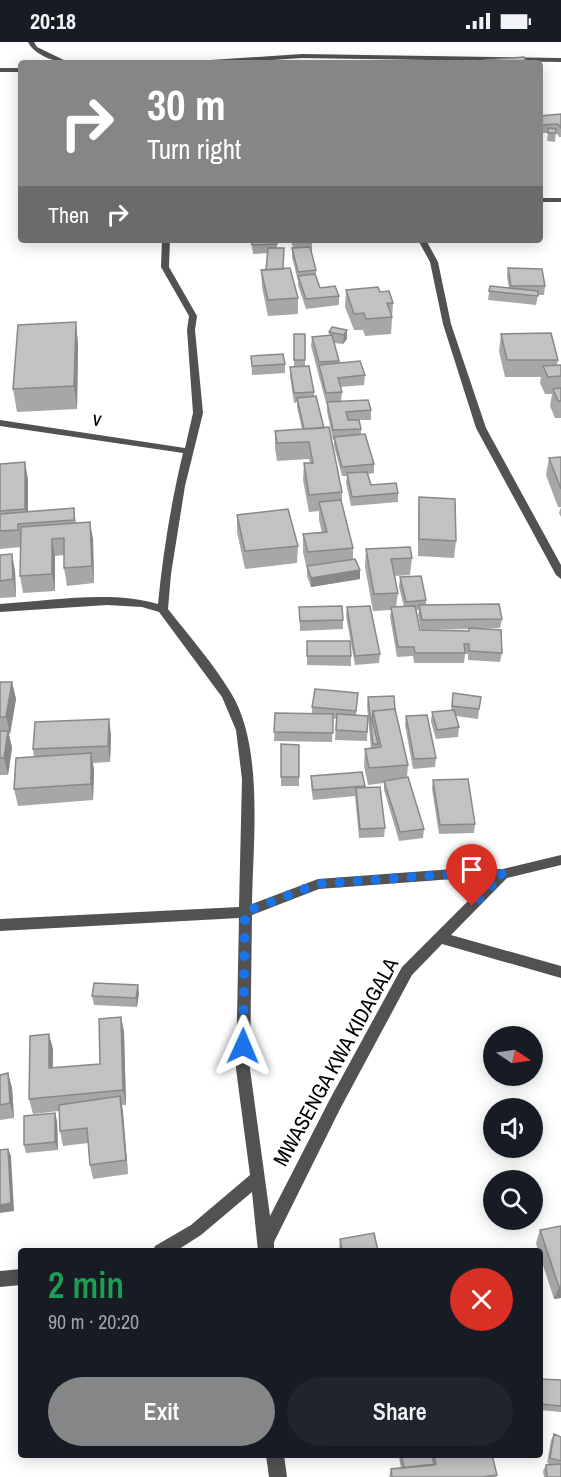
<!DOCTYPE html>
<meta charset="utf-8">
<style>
:root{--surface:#171b24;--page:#20242c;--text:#f1f3f6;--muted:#9ea1a6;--accent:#858687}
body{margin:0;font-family:"Archivo Narrow",sans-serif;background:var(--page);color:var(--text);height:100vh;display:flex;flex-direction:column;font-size:22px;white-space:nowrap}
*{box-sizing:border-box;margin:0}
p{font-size:20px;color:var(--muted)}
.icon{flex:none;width:33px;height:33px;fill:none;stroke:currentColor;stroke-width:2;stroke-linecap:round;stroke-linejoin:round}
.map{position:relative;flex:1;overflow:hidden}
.side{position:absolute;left:18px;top:1206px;width:525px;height:210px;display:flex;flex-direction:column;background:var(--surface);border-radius:6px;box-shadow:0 3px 15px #0003}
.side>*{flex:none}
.hud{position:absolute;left:18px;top:18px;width:525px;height:183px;border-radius:6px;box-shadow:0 3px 15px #0003;background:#858687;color:#fff;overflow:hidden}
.needle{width:39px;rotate:103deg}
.buttons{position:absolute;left:483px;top:984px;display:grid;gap:12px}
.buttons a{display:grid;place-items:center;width:60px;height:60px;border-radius:50%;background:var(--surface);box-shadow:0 3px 15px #0003;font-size:30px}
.pin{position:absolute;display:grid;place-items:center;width:51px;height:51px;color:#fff;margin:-62px -26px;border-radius:50% 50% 50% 0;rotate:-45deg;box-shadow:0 0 6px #0007}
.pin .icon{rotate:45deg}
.me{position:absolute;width:66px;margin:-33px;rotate:1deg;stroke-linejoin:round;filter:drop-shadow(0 0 4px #0008)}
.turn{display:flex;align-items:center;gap:21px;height:126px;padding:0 30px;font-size:27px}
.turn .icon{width:78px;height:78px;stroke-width:2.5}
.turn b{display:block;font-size:42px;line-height:51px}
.then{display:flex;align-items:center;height:57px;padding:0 30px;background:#0003;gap:12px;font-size:22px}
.round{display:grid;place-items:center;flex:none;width:63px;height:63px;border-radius:32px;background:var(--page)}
.head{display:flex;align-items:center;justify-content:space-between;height:102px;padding:0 30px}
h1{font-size:36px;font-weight:600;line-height:45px;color:#1e9e55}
.button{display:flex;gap:12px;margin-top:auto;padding:12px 30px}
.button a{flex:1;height:69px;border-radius:36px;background:var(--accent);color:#fff;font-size:24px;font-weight:600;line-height:69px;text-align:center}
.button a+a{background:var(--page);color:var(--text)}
.status{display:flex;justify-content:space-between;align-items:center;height:42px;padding:0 30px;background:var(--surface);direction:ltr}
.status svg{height:16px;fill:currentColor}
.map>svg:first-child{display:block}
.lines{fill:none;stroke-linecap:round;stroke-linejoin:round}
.minor{fill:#525252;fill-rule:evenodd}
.wall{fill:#a7a7a7;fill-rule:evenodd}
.shaded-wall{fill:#888}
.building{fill:#c2c2c2;stroke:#888;stroke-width:1.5}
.route{stroke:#1a73e8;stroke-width:10;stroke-dasharray:0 18}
.labels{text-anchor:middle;stroke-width:4.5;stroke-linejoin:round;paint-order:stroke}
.street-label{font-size:21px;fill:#000;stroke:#fff}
</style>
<div class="status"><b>20:18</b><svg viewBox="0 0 49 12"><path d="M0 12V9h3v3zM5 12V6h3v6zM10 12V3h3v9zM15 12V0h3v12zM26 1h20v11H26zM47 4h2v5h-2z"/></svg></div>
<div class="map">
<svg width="561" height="1435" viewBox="0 0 561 1435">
<rect width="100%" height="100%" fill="#fff"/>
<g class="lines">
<!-- minor -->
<path class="minor" d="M28,0H34L37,5L70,21C57,21 34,13 28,0Z
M302,12L561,16V20L302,16L227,21H193L196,19Z
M0,26H21V30H0Z
M540,156H561V160H540Z
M162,198H170L169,225L197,274L195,288L203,371L185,444L171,532L168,567C189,594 213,621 231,651C264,705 253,799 252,862L318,837L453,827H503L561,813V823L507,836L451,893L561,924V936L442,902L412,933L340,1067L274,1200V1209H258L252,1150L201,1193L176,1209H153L155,1204L191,1183L250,1133L236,1027L239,876L0,889V877L239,865L242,737L236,688L222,655L159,570L142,565L107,563L0,570V562C50,559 110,548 158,562C163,511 171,461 183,411L0,384V378L185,406L193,371L187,288L189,274L161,225ZM453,837H490L402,925L330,1057L270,1174L250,1027L252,873L319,847Z
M418,198H426L438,220L451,282L486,386L561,523V537L556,533L476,386L443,282L430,220Z
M21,1227V1243L0,1245V1229Z
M266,1413H284L287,1435H269Z"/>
</g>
<!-- wall -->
<path class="wall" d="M561,72V95H559L556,90L555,100L547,99L548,91H540V74Z
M251,198L277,202V206L283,227L298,256V272L268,274L262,245L261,228H266L268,211L253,212Z
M291,198H312V211H311L316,228V235L320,246L339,254V263L306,267L298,243V239L292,215V206H293Z
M508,226L545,244L544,253H538L536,263L488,258L490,244L509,246L507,235Z
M346,248L380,250L393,261L391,292L365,294L363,288H354L345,265Z
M76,280L78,303L77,367L17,370L13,347Z
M347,288V297L343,302L334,301L339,321L365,333L364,343L340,345L342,350L341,359L371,368V378H359L361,387V393L374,422V431L368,432L371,443L398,451V460L351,464L346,441L347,434H342L334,404V398H333L327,369V360L326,361L311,304L312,295L329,294V290Z
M294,292H305V324L314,350V354L342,450V462L353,506V517L360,537L311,545L307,534V527L303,510V492L322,491L319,478V469L309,470L303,438L304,421H310L309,417L277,419L275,406V389L302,387L297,365V360L294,361L290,334V325H294Z
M501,292L558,318L557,323H561V376H555L550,364L552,352H545L540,341L541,335H505L499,309Z
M251,314L285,322V331L252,333Z
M561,415V475L559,471L561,465H558L546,433L549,416Z
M0,422L28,437V470L74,466L76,481L93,497L94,541L67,544L64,526V513L55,514V549L23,551L20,534L21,505L0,507Z
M419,455L456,499L454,516L418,514V472Z
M237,473L298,504L297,521L245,527L237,490Z
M366,507L412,516L410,533L395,534L398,551L396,565H404L399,545L400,535L426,558V563L502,577L500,586L477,587L502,611L500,620L468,618V612H465L464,621H414L413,614L397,615L390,575L391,568L373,569L365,525ZM416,568H419L418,573L421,588L469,587V589L420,588Z
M0,513L15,529L16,555L0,556Z
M299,565L343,578V587L300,589Z
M347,565L380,612L379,621L355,623L346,574Z
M307,599L351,614V624L307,623Z
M0,640H12L16,657L10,692H9L12,706L8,733H0Z
M358,651L356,673L368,674L367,699L335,698L336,677L333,676L332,700L274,699L275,671H312V665Z
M453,651L479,667L478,677L456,674L459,685L458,695L436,697L431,680L432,670L451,669Z
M368,655L395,667L408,723L407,735L424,787L423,796L399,799L384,748V741L368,743L364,724L365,707L371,706L367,664Z
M406,674L436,716L435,725L413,727L405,683Z
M109,677L111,694L110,720L93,721L94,728L93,758L18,764L14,747L34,715L33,707Z
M281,702L299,703V744H281Z
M311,734L365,744L385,786L384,795L359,796L355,754L313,758L311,744Z
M433,738L475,782L474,791L439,792L432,747Z
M139,951L137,965L94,963L92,954Z
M121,975L124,990L126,1063H122L128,1132L93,1137L90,1123L88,1101L63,1104L60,1089L59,1069L33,1072L29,1057L53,1007V1026L100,1022Z
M8,1031L12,1046L14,1076L0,1078V1033Z
M55,1071L57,1079L58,1108L26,1111L24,1103Z
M561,1184V1256L554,1257L540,1214V1209H538L536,1201L540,1188Z
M340,1197L378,1209H339Z
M540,1337L561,1338V1370L540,1368Z
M554,1392L561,1395V1435H544L543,1429L546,1423H552L547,1421L551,1398Z
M399,1413H492L497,1433L496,1435H389L391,1427L401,1426L399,1415Z"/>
<!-- shaded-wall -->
<path class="shaded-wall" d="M76,280L78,303L77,367L74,344Z
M347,288V297L343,302L344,293Z
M25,420L28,437V484L25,467Z
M90,480L93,497L94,541L92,524Z
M52,497L55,514V549L52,532Z
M12,512L15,529L16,555L13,537Z
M360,528V537L311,545V536Z
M12,640L16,657L10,692L6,675Z
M109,677L111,694L110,720L108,704Z
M8,689L12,706L8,733L4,716Z
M91,711L94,728L93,758L91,742Z
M138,943L139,951L137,965L136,956Z
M121,975L124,990L126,1063L123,1048Z
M49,992L53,1007L52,1041L49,1026Z
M8,1031L12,1046L14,1076L10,1061Z
M120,1054L123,1069L128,1132L126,1118Z
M55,1071L57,1079L58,1108L55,1100Z
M8,1107L11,1114L14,1169L0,1171V1163Z
M561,1244V1256L554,1257L559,1245Z"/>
<!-- building -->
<path class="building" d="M524,15L527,21H486L485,18Z
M561,72V86L558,82L540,83V74Z
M548,86L556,87V91H548Z
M252,198H276L277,202L252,203Z
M310,205L316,228L298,230L292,206Z
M268,206H284L283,227L266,228Z
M290,226L298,256L268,258L261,228Z
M508,226L542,227L545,244H511Z
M315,232L320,246L335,244L339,254L306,257L298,234Z
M490,244L538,249V254L489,249Z
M378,245L380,250L389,249L393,261H387L392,275L366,277L364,271L354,272L346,248Z
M76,280L74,344L13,347L18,283Z
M332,285L347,288L344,293L329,290Z
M551,291L558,318H507L501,292Z
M294,292H305V318H294Z
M332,293L339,319L319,320L312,295Z
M283,312L285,322L252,324L251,314Z
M360,319L365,333L338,336L342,350L326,351L319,323Z
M561,323V334L548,335L543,324Z
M309,324L314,350L294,351L290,325Z
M561,346V359H558L553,347Z
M316,354L324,386L304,387L297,356Z
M368,358L371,368L346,370L348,378H359L361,387L333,388L327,360Z
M329,385L342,450L309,453L304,421H313L309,400L277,401L275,389Z
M365,392L374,422L342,425L334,395Z
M561,415V447L549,416Z
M25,420V467L0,469V422Z
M367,430L371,443L396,441L398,451L352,455L347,431Z
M419,455L455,457L456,499L419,497Z
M341,458L353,506L308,510L303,492L327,490L319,460Z
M74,466V478L18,482V488L0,489V472Z
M288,467L298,504L245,509L237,473Z
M90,480L92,524L64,526V496L52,497V532L20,534L21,485Z
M410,505L412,516L391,517L398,551L374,552L366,507Z
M12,512L13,537L0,539V513Z
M355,517L360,528L311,536L307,524Z
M421,534L426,558L406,560L400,535Z
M499,562L502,577L422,578L419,563Z
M342,564L343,578L300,579L299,565Z
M370,564L380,612L355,614L347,565Z
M415,564L420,588L469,589V586L501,588L502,611L469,609V602H464L465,611H415L414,605H398L391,565Z
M307,599H350L351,614H307Z
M0,640H12L6,675H0Z
M315,647L358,651L356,669L312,665Z
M453,651L481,655L479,667L452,664Z
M394,654L395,667L373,669L372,677L378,702H373L368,655Z
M395,667L408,723L369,726L365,707L381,705L373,669Z
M454,668L459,685L437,688L432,670Z
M275,671L333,672V691L274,690Z
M337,672L368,674L367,690L336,688Z
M427,673L436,716L414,717L406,674Z
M109,677L108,704L33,707L35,680Z
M0,689H8L4,716H0Z
M281,702L299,703V735H281Z
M91,711V742L14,747L16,716Z
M362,730L365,744L313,748L311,734Z
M408,735L424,787L400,790L384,739Z
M468,737L475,782L440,783L433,738Z
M380,745L385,786L360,787L356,746Z
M94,941L138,943L136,956L92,954Z
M121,975L123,1048L29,1057L30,994L49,992V1026L100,1022L99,977Z
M8,1031L10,1061L0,1063V1033Z
M120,1054L126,1118L90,1123L87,1086L60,1089L59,1063Z
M55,1071V1100L24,1103V1074Z
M8,1107L11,1161L0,1163V1108Z
M561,1184V1244L559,1245L540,1188Z
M374,1191L378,1209H342L340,1197Z
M540,1337L561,1338V1364L540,1362Z
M554,1392L561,1395V1419L550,1416Z
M401,1413H432L434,1423L404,1426Z
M434,1413H492L497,1433L482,1435H392L391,1427L436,1422Z
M561,1422V1435H547L546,1423Z"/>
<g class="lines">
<!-- route -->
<path class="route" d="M243,1004L245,870L318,842L453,832H503L472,864"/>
</g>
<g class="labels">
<!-- street labels -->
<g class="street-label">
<text transform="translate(97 377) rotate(9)" y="7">v</text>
<text transform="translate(336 1020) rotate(-61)" y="7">MWASENGA KWA KIDAGALA</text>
</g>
</g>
</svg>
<div class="buttons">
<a><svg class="needle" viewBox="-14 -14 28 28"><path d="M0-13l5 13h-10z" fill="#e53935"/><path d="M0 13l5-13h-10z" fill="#9ea1a6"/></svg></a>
<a><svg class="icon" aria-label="sound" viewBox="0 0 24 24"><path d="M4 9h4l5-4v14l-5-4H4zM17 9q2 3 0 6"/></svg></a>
<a><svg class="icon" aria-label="search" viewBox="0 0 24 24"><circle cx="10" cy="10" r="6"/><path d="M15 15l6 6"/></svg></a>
</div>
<div class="pin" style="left:472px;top:864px;background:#d93025"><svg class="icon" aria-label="arrive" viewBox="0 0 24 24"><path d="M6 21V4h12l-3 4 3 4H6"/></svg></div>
<svg class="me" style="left:243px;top:1004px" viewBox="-20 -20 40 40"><path d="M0-17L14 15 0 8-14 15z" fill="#1a73e8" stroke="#fff" stroke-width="4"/></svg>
<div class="hud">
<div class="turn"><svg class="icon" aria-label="right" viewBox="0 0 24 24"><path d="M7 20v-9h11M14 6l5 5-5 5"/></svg><div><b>30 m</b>Turn right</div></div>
<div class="then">Then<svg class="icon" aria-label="right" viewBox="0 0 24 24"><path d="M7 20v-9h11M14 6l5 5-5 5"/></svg></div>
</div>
<section class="side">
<div class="head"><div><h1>2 min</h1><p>90 m · 20:20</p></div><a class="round" style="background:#d93025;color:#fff"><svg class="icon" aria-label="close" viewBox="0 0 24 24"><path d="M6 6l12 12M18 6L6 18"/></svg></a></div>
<div class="button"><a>Exit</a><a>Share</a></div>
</section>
</div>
